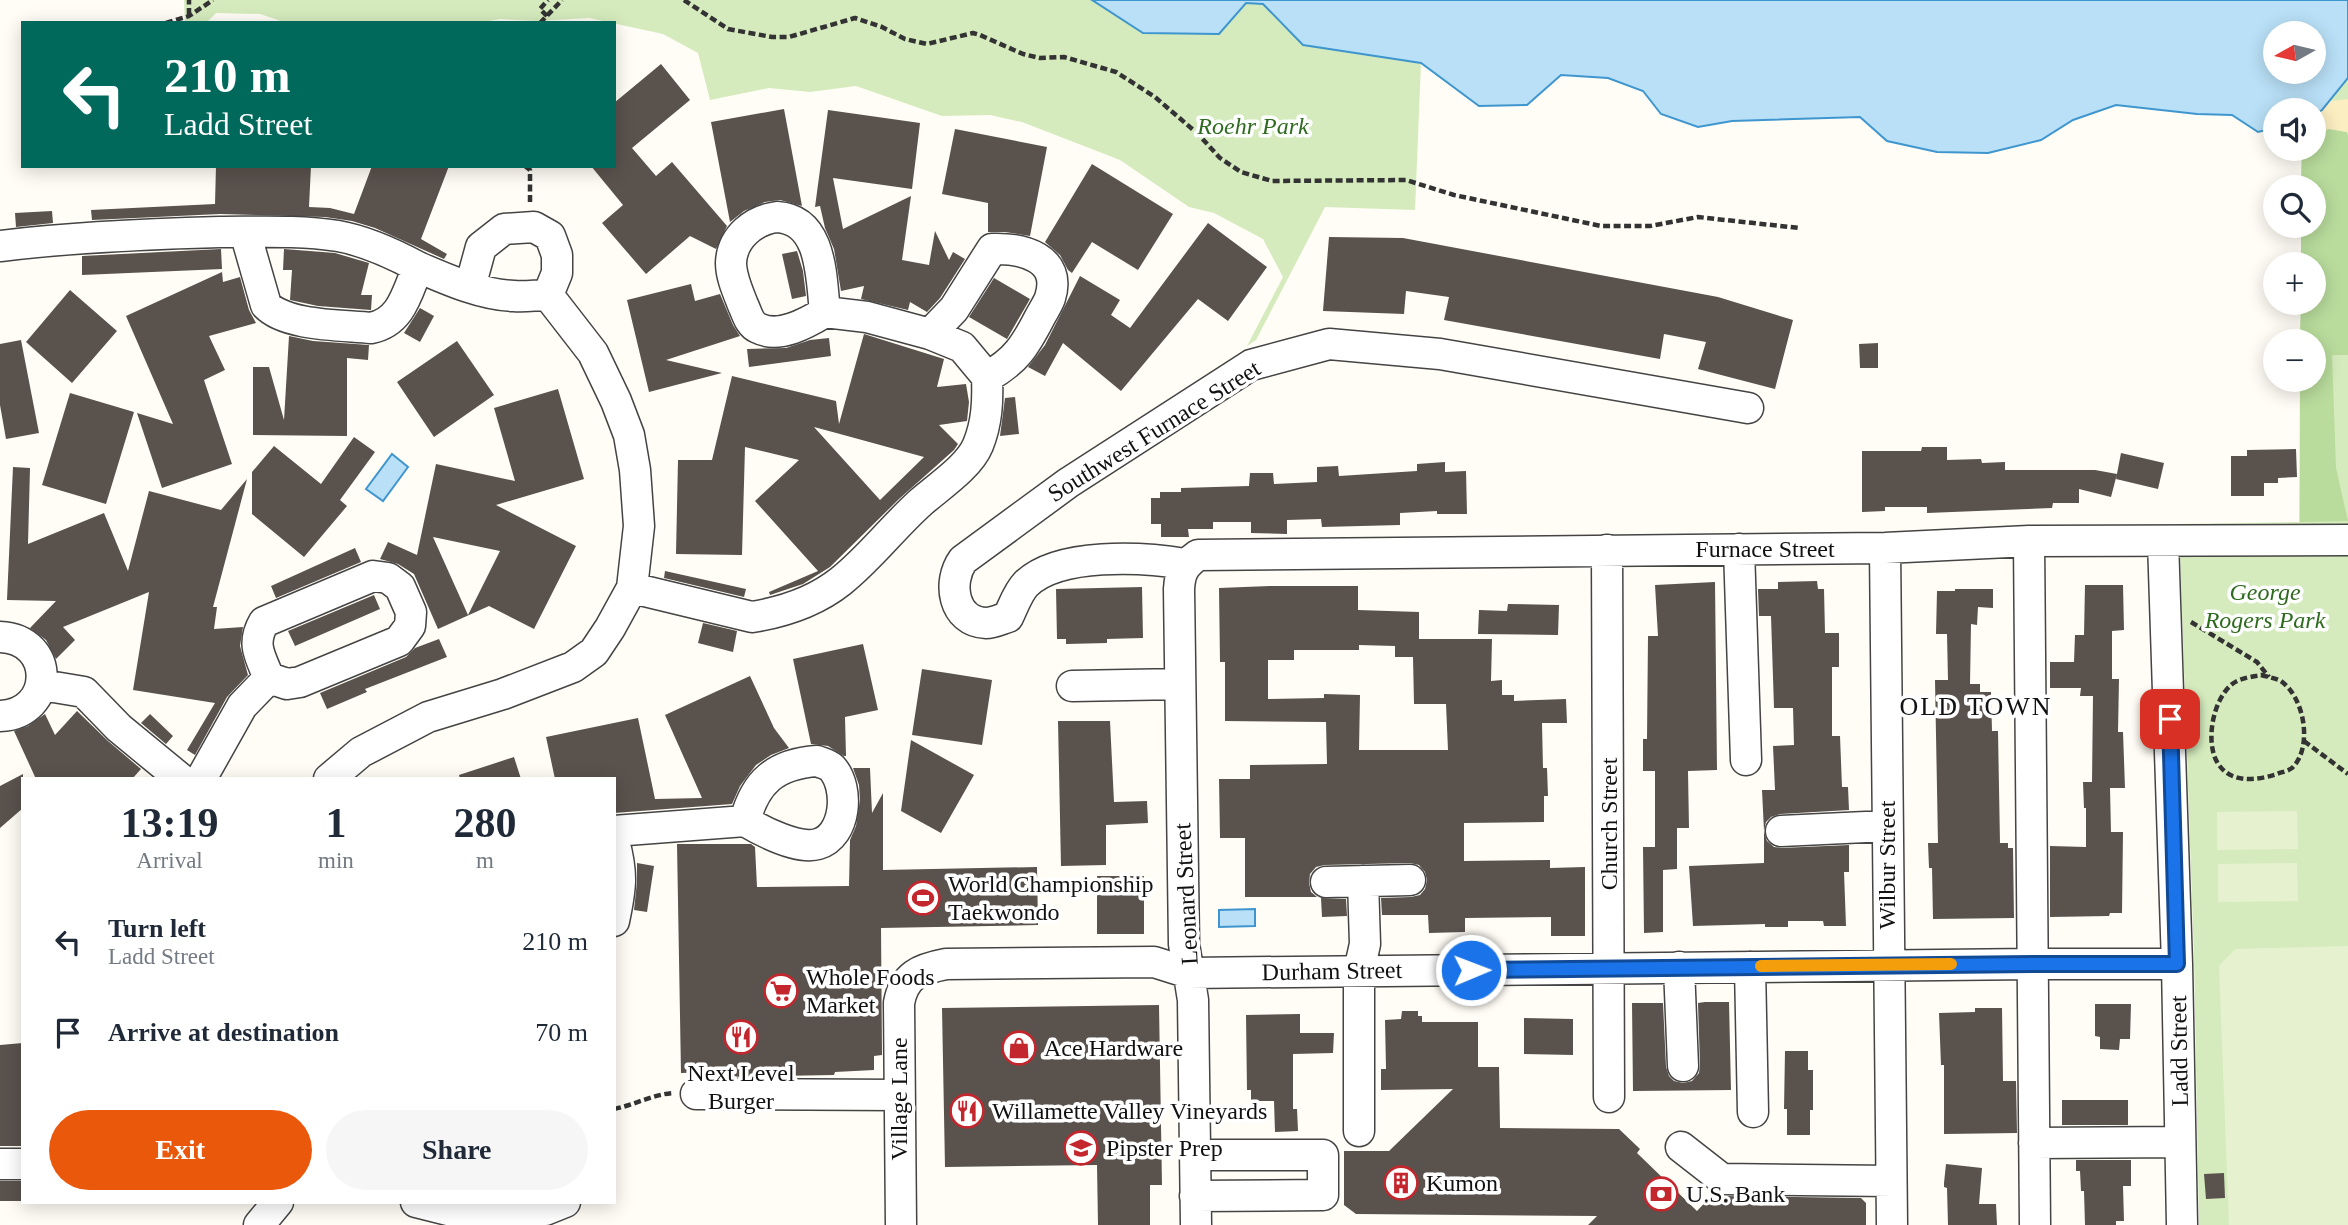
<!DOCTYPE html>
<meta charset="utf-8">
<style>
:root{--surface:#fff;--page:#f6f6f7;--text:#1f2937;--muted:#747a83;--accent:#ea580c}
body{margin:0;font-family:"Times New Roman",serif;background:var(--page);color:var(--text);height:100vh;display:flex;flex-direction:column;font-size:26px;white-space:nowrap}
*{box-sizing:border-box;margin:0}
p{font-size:23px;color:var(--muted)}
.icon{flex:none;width:38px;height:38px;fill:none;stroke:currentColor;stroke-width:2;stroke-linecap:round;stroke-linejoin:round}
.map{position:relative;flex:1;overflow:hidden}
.sheet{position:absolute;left:21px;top:777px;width:595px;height:427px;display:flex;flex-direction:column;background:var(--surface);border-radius:0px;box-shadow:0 4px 18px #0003}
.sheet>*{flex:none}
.top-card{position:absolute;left:21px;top:21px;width:595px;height:147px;border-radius:0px;box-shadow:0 4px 18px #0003;background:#00695c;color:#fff;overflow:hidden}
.needle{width:46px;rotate:262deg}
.buttons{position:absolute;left:2263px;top:21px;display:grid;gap:14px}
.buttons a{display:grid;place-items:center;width:63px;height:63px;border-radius:50%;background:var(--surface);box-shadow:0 4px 18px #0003;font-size:35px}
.pin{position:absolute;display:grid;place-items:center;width:60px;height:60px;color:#fff;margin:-30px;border-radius:14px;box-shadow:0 4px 10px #0006}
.me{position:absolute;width:77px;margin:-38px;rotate:89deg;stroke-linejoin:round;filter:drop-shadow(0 0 5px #0008)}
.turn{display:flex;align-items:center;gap:24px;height:147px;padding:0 28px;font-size:32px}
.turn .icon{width:91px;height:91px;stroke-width:2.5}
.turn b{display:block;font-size:49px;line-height:60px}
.eta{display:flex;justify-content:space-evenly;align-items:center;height:119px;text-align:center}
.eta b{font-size:42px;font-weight:700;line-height:49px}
.action{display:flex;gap:14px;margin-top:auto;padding:14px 28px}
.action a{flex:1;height:80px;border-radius:42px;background:var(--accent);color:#fff;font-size:28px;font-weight:700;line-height:80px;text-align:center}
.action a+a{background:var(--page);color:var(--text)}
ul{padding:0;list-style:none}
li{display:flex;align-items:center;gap:21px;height:91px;padding:0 28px}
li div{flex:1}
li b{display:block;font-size:26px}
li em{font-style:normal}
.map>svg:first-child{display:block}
.green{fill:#d5ebbd}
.forest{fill:#b9dc9c}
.sand{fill:#fbeec1}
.pitch{fill:#e6f2cf}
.water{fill:#b9e0f7;stroke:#3f96cf;stroke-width:2;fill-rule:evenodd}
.building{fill:#5a524d;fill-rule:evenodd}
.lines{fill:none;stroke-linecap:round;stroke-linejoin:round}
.minor-casing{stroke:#444;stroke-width:33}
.path{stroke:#333;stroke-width:4.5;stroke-dasharray:7 3.5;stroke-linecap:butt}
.minor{stroke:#fff;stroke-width:30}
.route-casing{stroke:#114b97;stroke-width:18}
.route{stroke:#1a73e8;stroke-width:12}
.slow{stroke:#f59e0b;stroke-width:12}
.labels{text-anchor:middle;stroke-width:7;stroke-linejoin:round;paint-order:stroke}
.park-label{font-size:24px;font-style:italic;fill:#2f6b1f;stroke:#fff}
.street-label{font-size:24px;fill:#111;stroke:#fff}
.poi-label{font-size:24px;fill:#111;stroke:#fff;text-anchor:start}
.neighbourhood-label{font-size:26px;letter-spacing:2px;fill:#111;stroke:#fff}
</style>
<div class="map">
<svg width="2348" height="1225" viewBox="0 0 2348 1225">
<rect width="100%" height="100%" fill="#fffdf5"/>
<!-- green -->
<path class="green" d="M184,0H1092L1143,33L1246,3L1264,4L1303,45L1421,63L1415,210L1325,207L1256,340L1247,346L1283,277L1263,239L1214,213L1189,207L1120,160L1022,122L990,115L942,116L856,86L810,92L769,88L710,100L698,53L663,34L589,18L537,21L500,19L477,23H287L260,14L216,13L206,23H185Z
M2348,78V1225H2199L2194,959L2179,524L2299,522L2300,380H2314V341H2300L2301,303H2314V264H2301V226H2314V187H2301L2302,149H2314V115L2322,110Z"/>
<!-- forest -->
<path class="forest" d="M2329,129L2347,132L2348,135V355H2332L2336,468L2348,521L2300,522V380H2314V341H2300L2301,303H2314V264H2301V226H2314V187H2301L2302,149H2314V133Z"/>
<!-- sand -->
<path class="sand" d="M2348,99V135L2347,132L2329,129L2314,133V115L2330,101Z"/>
<!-- pitch -->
<path class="pitch" d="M2297,811L2298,849L2217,850V812Z
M2297,863L2298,901L2218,902V864Z
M2348,946V1225H2229L2219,966L2235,949Z"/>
<!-- water -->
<path class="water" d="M1092,0H2348V78L2322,110L2314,115V110H2275V128L2258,132L2232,115L2197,114L2116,105L2073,120L2041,140L1988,153L1937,152L1887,141L1860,117L1732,121L1698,127L1661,114L1643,91L1608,78L1561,75L1527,105L1479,106L1421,63L1303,45L1263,4L1246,3L1219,34L1143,33ZM2275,33H2314V72H2275Z
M392,454L408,467L383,501L366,489Z
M1255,909V926L1219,927V910Z"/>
<!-- building -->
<path class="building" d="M661,64L690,100L632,148L656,176L672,162L727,226L716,249L690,236L646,274L602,223L623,205L591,166H614V103Z
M784,109L802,206L780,200L765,202L744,211L730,222L711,122Z
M828,110L920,123L912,189L833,178L843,229L911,196L902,260L929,265L935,231L949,260L953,252L965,259L940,298L927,312L910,302L908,310L861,299L864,286L841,291L834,249L825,228L820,206L815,207Z
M955,129L1047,147L1030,236L1005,232H988V203L942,194Z
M1092,164L1173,214L1138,270L1092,242L1072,273L1068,270L1060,255L1045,242Z
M216,166H311L309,207L330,208L354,214L372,166H449L421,239L447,254L444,259L375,228L352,221L325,217L220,214L92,220L91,210L215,204Z
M52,211L53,223L16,227L15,213Z
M1208,223L1267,267L1228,321L1198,299L1121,391L1063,343L1045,376L1028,367L1045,345L1080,276L1120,300L1111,315L1130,328Z
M1329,237L1403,238L1718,297L1793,320L1775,389L1698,369L1706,342L1664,334L1660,359L1444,320L1449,297L1406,291L1404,314L1323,311Z
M221,249L222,269L82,275V256Z
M284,249L335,253L369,263L361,295H372L371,310L318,306L290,300L292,270H283Z
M797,251L803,271L806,296L792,299L782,254Z
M222,272L223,282L240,277L249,310L256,323L209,336L225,370L204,380L232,464L162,488L137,413L173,424L126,316Z
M994,278L1030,299L1007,339L969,317Z
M691,284L695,301L720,294L733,325L740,336L666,360L722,373L649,392L627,300Z
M70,290L117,331L72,383L26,342Z
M420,308L434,316L420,342L404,333Z
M864,334L944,359L937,387L966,384L969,402L967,421L939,425L958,444L954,450L899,499L830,567L803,584L770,595L769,592L818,571L755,501L799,460L745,447L742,555L676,554L678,460H712L732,376L836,401L839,424ZM814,427L840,434L924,457L880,500Z
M289,336L313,341L369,345L368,360L347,358V436L253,435V367H269L284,420Z
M829,338L831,356L749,367L747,349L786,348L810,340Z
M21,340L39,433L6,439L0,405V344Z
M457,341L494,395L434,437L397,382Z
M1878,343V368H1860L1859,344Z
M558,389L584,479L496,505L576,546L534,629L489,606L438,629L414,574L398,564L380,559L388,542L417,555L436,464L515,481L494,408ZM433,537L500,551L468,615Z
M70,393L134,412L106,504L42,485Z
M1015,397L1019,434L1000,436L1005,398Z
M354,437L375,452L340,500L347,506L304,557L252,514V472L274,446L321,484Z
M1922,447H1947V460L1981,459L1982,463L2005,462V470H2095L2117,474L2111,497L2079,489V503H2053L2052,508L1927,513V507H1885V511L1862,512V451H1921Z
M2296,449L2297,477L2278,478V483H2264V496H2231V456H2247V450Z
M2121,453L2164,463L2158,489L2116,479Z
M1445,462V472L1466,471L1467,514H1437V511L1400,513V525L1322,527L1321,519L1287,520V534L1251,533V522H1213V529H1188L1189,537H1161V524H1151V498H1160V492H1181V488L1249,486L1250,473H1273L1274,484L1317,482V467L1338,466L1339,476L1417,471V464Z
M13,467L30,468L28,544L104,513L128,571L149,491L221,510L247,479L213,607H217L214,629L243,627L240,646L248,675L227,697L195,755L187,750L215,703L133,690L149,592L63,627L75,640L56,659L46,640L30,628L56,601L7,600Z
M355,548L361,562L276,598L271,586Z
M665,571L746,589L744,597L664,578Z
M1817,581L1818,589H1824L1825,633H1839V667H1832V736H1840L1842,787H1848L1849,810L1780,814L1771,817L1766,822L1764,831L1762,790H1775L1773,746L1794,745L1793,708H1774L1771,616H1759L1758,589H1778V582Z
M1715,582L1717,770L1688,771L1689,828H1677V869L1663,870V932L1644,933L1643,847H1655V771H1643V739H1647L1648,636H1658L1655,585Z
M2085,585H2123L2124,630L2112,631V679H2119L2118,732H2123L2125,788H2110L2111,832H2123L2122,913H2110L2109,916L2050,917V846L2086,847V808H2084L2083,782H2092L2093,696H2080L2081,688H2050V662H2074L2075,635H2084Z
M1270,586H1358V610L1419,612V639H1492L1491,681L1502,680V695H1514V701L1566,699L1567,723H1542L1543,768H1547L1548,796H1544V822L1464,823V861L1550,860V868L1585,867V936H1551V917L1465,918V932L1429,933L1428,915H1382L1381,898L1411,897L1420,895L1425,889L1427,880L1425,872L1419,865L1410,863L1325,865L1316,867L1310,874L1309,883L1311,892L1317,897H1245V838H1220L1219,779H1250V765L1327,764L1326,722L1225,721V662H1220L1219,588ZM1359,645L1395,646V657H1413L1414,704H1446L1448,750H1359L1360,695L1324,694V698L1268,699V660H1294V650H1359Z
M1142,587L1143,638L1107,639V643L1066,644V639H1057L1056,589Z
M1955,589H1993V608L1978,607L1977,625L1971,624L1970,684H1980V692H1991L1992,731H1998L2000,843H2008V848H2013L2014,918L1933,919L1932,868H1929L1928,843H1938L1935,680H1948L1947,634H1936L1937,591H1955Z
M374,595L380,609L295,646L288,631Z
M1508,604L1559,605L1558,635L1478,634L1479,610L1507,611Z
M703,623L737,631L733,652L698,643Z
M439,639L447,657L365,689L367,692L327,709L320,693L406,657L415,648Z
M863,644L878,710L845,717L846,756H844L828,746L811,744L793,659Z
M922,669L992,680L982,745L912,735Z
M750,676L774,728L789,748L771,755L756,765L740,786L732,804L614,813V779H555L546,737L638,718L655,799L702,798L665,715Z
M77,711L108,741L141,769L132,779H36L14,731L28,726L45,714L55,735Z
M150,714L173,736L166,744L141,723Z
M1058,721H1110L1114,802L1147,801L1148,823L1106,825V865L1061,866Z
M911,740L974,775L941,833L901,811Z
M514,757L521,779H460L459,775Z
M853,768H870L872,813L883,793V870L1037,867L1038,925L881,928L882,1055L874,1056V1070L835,1072L834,1075L719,1077V1072L681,1073L677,844H751L755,847L757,887L849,886L850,840L856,826L860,800L859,785Z
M23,774V808L0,828V786Z
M1764,831L1767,841L1774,847L1781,848L1849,845V872H1844L1846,926H1824L1823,921H1788V927H1765V924L1693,926L1689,866L1764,863Z
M637,863L654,866L647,912L634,910L637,882Z
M1097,876H1144V934H1097Z
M1321,898L1346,899L1347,916L1322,917Z
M1705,1002H1729L1731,1090L1633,1091L1632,1003H1663L1666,1067L1669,1076L1674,1081L1683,1083L1692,1081L1699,1073L1700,1065L1698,1003Z
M2095,1004H2131L2130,1039H2120L2119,1050L2100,1049V1037L2095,1036Z
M1159,1005L1162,1185H1150V1225H1098L1097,1165L945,1167L942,1008Z
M1975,1008H2002L2003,1081H2016L2017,1133L1944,1134V1065H1941L1939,1013L1975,1012Z
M1402,1011H1418V1016H1422V1022H1478V1067H1499L1500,1128L1619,1129L1640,1149L1637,1153L1697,1211L1713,1194L1722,1196L1861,1198L1866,1203V1225H1588L1597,1216L1356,1214L1344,1205V1151H1389L1453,1089L1381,1090V1069H1386L1385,1020L1401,1019Z
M1300,1014V1033H1334L1333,1053L1293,1054V1109H1297L1298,1131L1275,1132L1274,1101H1251V1090H1247L1246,1015Z
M1524,1018L1573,1019V1055L1524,1054Z
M23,1043V1146H0V1045Z
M1785,1051H1808V1070H1813V1110H1810V1135H1787V1109H1784Z
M2062,1100H2128V1125H2062Z
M2076,1160H2131V1186H2123L2124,1221H2116V1225H2085L2084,1191H2081L2080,1171H2076Z
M1946,1164L1982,1168L1979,1204H1996L1997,1225H1948L1947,1188L1944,1187V1183Z
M2224,1173L2225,1198L2206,1199L2204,1174Z
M0,1181H23V1201H0Z"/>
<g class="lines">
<defs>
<path id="minor" d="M777,217C823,220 821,278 825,312C807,323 779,339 758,328C749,324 747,313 743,305C738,292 731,277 731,263C732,237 754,220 777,217Z
M0,246C73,237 147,234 220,232C259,232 300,230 338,236C366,241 394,254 418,267C407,292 402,322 371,328C342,325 286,326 266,305L245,232
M418,267C448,280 482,295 514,296C525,297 537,295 548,295
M930,334L954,309L992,249C1021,248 1063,257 1050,298C1048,304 1043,311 1040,317C1025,346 1016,361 987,377
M2029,541L2035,1225
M2163,541L2177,964L2182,1225
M1885,548L1892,1225
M1739,549L1746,760
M1607,550L1609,1097
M1185,564C1143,557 1059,552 1026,584C1018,592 1013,607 1008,617C1001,619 994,623 986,623C953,622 947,582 963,560L1068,483L1251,365L1329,344L1440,354L1748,408
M373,576L388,578L400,587L411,612L410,626L399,641L300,682L287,684L269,678C260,656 251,644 264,622Z
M632,588L752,617C783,612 816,601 841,581C870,558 893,527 921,502C938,487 969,467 978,445C987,423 988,401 987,377L962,347L930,334L867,317L825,312
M0,637C56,639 55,714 0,716
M42,685L84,692L119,728L181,779
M1072,686L1180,684
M817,761C822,763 828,764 832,768C850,788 846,836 818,844C798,850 762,831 745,821C755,782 775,764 817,761Z
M201,779L242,706L269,678
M329,779L361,752L428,717L503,694L573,667L594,652L610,628L632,588L639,526L635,470L629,435L616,401L593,353L548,295L557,273V255L550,236L534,227L504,229L481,247L470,287
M614,831L745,821
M1781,831L1887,826
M614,841C623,874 621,888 614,921
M1326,882L1410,880
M1679,967L1683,1066
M1750,967L1753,1112
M696,1094L898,1095
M1359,1131V971L1365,944L1363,881
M2034,1143L2180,1142
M1681,1147L1722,1179L1891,1181
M1195,1155H1323V1195L1195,1196
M0,1164H23
M416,1202L464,1214L545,1210L565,1202
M259,1225L278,1202
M901,1225L899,1003C904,975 920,969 946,964L1154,962L1189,973L2033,964H2177
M1196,1225L1193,1000L1184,944L1179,589C1180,572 1184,565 1198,555L1885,548L2029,541L2348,540"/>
</defs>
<!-- minor casing -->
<use href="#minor" class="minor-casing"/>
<!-- path -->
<path class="path" d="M684,0L728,29L772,37H789L855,18L882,27L905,39L927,44L973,33L980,35L1023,54L1040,58L1064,57L1116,72L1155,97L1198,134L1220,158L1241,172L1272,181L1406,180L1454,195L1601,226H1650L1698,217L1799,228
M189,15V0
M547,16L540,9L548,0
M166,23L189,16L213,0
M540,23L562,0
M525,166L530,170V202
M2191,622L2257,662L2269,677
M2261,675C2268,677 2275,678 2281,681C2305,698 2313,748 2292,768C2288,771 2282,772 2277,774C2255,781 2228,784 2216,760C2206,739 2213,701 2231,685C2239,678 2251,677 2261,675Z
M2304,741L2348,774
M614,1109C635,1105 653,1094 674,1093"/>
<!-- minor -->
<use href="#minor" class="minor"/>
</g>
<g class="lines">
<defs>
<path id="route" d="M1471,970L2033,964H2177L2170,719"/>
</defs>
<!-- route casing -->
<use href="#route" class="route-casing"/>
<!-- route -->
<use href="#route" class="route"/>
<!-- slow -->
<path class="slow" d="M1761,966L1951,964"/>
</g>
<!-- icons -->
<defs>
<symbol id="stadium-ring" viewBox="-11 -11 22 22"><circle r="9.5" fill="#fff" stroke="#c4262e" stroke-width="1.5"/><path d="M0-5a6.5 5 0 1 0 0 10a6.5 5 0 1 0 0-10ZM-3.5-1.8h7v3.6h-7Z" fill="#c4262e"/></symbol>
<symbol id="supermarket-ring" viewBox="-11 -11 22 22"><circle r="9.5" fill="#fff" stroke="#c4262e" stroke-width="1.5"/><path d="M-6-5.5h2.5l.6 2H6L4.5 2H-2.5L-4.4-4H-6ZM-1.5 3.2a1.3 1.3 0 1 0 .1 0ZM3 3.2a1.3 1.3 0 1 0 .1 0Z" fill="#c4262e"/></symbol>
<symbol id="restaurant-ring" viewBox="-11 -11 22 22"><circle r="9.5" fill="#fff" stroke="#c4262e" stroke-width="1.5"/><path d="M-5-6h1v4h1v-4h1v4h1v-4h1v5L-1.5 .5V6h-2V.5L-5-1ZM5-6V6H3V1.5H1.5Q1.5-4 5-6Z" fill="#c4262e"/></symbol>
<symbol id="shop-ring" viewBox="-11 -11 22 22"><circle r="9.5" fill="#fff" stroke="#c4262e" stroke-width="1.5"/><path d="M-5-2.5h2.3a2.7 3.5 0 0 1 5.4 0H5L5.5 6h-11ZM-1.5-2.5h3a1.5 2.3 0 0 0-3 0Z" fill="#c4262e"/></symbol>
<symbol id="school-ring" viewBox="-11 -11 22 22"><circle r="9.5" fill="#fff" stroke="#c4262e" stroke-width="1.5"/><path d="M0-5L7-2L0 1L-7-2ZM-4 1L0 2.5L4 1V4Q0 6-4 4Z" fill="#c4262e"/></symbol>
<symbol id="building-ring" viewBox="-11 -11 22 22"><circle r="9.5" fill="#fff" stroke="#c4262e" stroke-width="1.5"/><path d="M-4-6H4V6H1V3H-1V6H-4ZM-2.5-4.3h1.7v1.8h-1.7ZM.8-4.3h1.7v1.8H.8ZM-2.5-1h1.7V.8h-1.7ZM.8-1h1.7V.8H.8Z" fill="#c4262e"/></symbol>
<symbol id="bank-ring" viewBox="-11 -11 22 22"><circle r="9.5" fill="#fff" stroke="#c4262e" stroke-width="1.5"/><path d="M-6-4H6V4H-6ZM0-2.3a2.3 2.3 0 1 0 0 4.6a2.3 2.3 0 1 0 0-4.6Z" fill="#c4262e"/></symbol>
</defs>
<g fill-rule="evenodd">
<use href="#stadium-ring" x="904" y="879" width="38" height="38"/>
<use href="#supermarket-ring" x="762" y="972" width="38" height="38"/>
<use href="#restaurant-ring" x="722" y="1018" width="38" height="38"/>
<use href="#shop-ring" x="1000" y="1029" width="38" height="38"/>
<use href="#restaurant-ring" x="948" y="1092" width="38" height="38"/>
<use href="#school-ring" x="1062" y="1129" width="38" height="38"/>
<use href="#building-ring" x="1382" y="1164" width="38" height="38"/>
<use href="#bank-ring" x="1642" y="1175" width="38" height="38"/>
</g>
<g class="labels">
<!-- park labels -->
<g class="park-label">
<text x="1253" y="134">Roehr Park</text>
<text x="2265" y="600">George<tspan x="2265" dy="28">Rogers Park</tspan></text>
</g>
<!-- street labels -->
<g class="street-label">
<text transform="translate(1154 431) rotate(-32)" y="8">Southwest Furnace Street</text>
<text x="1765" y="557">Furnace Street</text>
<text transform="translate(1609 824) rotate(-90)" y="8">Church Street</text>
<text transform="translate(1887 865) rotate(-90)" y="8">Wilbur Street</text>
<text transform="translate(1186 894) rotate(-93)" y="8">Leonard Street</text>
<text transform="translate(1332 971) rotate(-1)" y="8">Durham Street</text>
<text transform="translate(2179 1051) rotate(-91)" y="8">Ladd Street</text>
<text transform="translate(899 1099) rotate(-90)" y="8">Village Lane</text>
</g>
<!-- poi labels -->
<g class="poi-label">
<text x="948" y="892">World Championship<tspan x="948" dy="28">Taekwondo</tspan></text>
<text x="806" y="985">Whole Foods<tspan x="806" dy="28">Market</tspan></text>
<text x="1044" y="1056">Ace Hardware</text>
<text x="741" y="1081" text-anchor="middle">Next Level<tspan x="741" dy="28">Burger</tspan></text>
<text x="992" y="1119">Willamette Valley Vineyards</text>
<text x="1106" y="1156">Pipster Prep</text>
<text x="1426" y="1191">Kumon</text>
<text x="1686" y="1202">U.S. Bank</text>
</g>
<!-- neighbourhood labels -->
<g class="neighbourhood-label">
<text x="1976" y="715">OLD TOWN</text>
</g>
</g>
</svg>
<div class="buttons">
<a><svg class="needle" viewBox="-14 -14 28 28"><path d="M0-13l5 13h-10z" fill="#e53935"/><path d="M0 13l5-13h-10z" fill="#747a83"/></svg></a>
<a><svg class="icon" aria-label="sound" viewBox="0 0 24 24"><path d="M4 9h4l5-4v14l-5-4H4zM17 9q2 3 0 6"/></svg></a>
<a><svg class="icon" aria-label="search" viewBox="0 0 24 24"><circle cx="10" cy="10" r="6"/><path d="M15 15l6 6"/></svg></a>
<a>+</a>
<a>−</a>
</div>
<div class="pin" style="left:2170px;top:719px;background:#d93025"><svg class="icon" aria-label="arrive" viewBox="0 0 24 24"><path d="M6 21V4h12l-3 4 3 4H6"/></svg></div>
<svg class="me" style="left:1471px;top:970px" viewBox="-20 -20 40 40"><circle r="17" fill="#1a73e8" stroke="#fff" stroke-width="3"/><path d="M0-11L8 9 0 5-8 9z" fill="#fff"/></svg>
<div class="top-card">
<div class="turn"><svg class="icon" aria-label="left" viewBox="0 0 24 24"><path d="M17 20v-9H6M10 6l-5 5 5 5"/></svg><div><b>210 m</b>Ladd Street</div></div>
</div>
<section class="sheet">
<div class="eta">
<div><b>13:19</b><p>Arrival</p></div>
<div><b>1</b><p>min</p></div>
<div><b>280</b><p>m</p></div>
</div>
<ul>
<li><svg class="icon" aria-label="left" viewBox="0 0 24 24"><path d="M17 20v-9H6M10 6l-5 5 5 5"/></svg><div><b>Turn left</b><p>Ladd Street</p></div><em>210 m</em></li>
<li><svg class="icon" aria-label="arrive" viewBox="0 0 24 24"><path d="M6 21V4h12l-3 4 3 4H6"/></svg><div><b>Arrive at destination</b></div><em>70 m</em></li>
</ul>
<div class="action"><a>Exit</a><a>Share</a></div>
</section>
</div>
